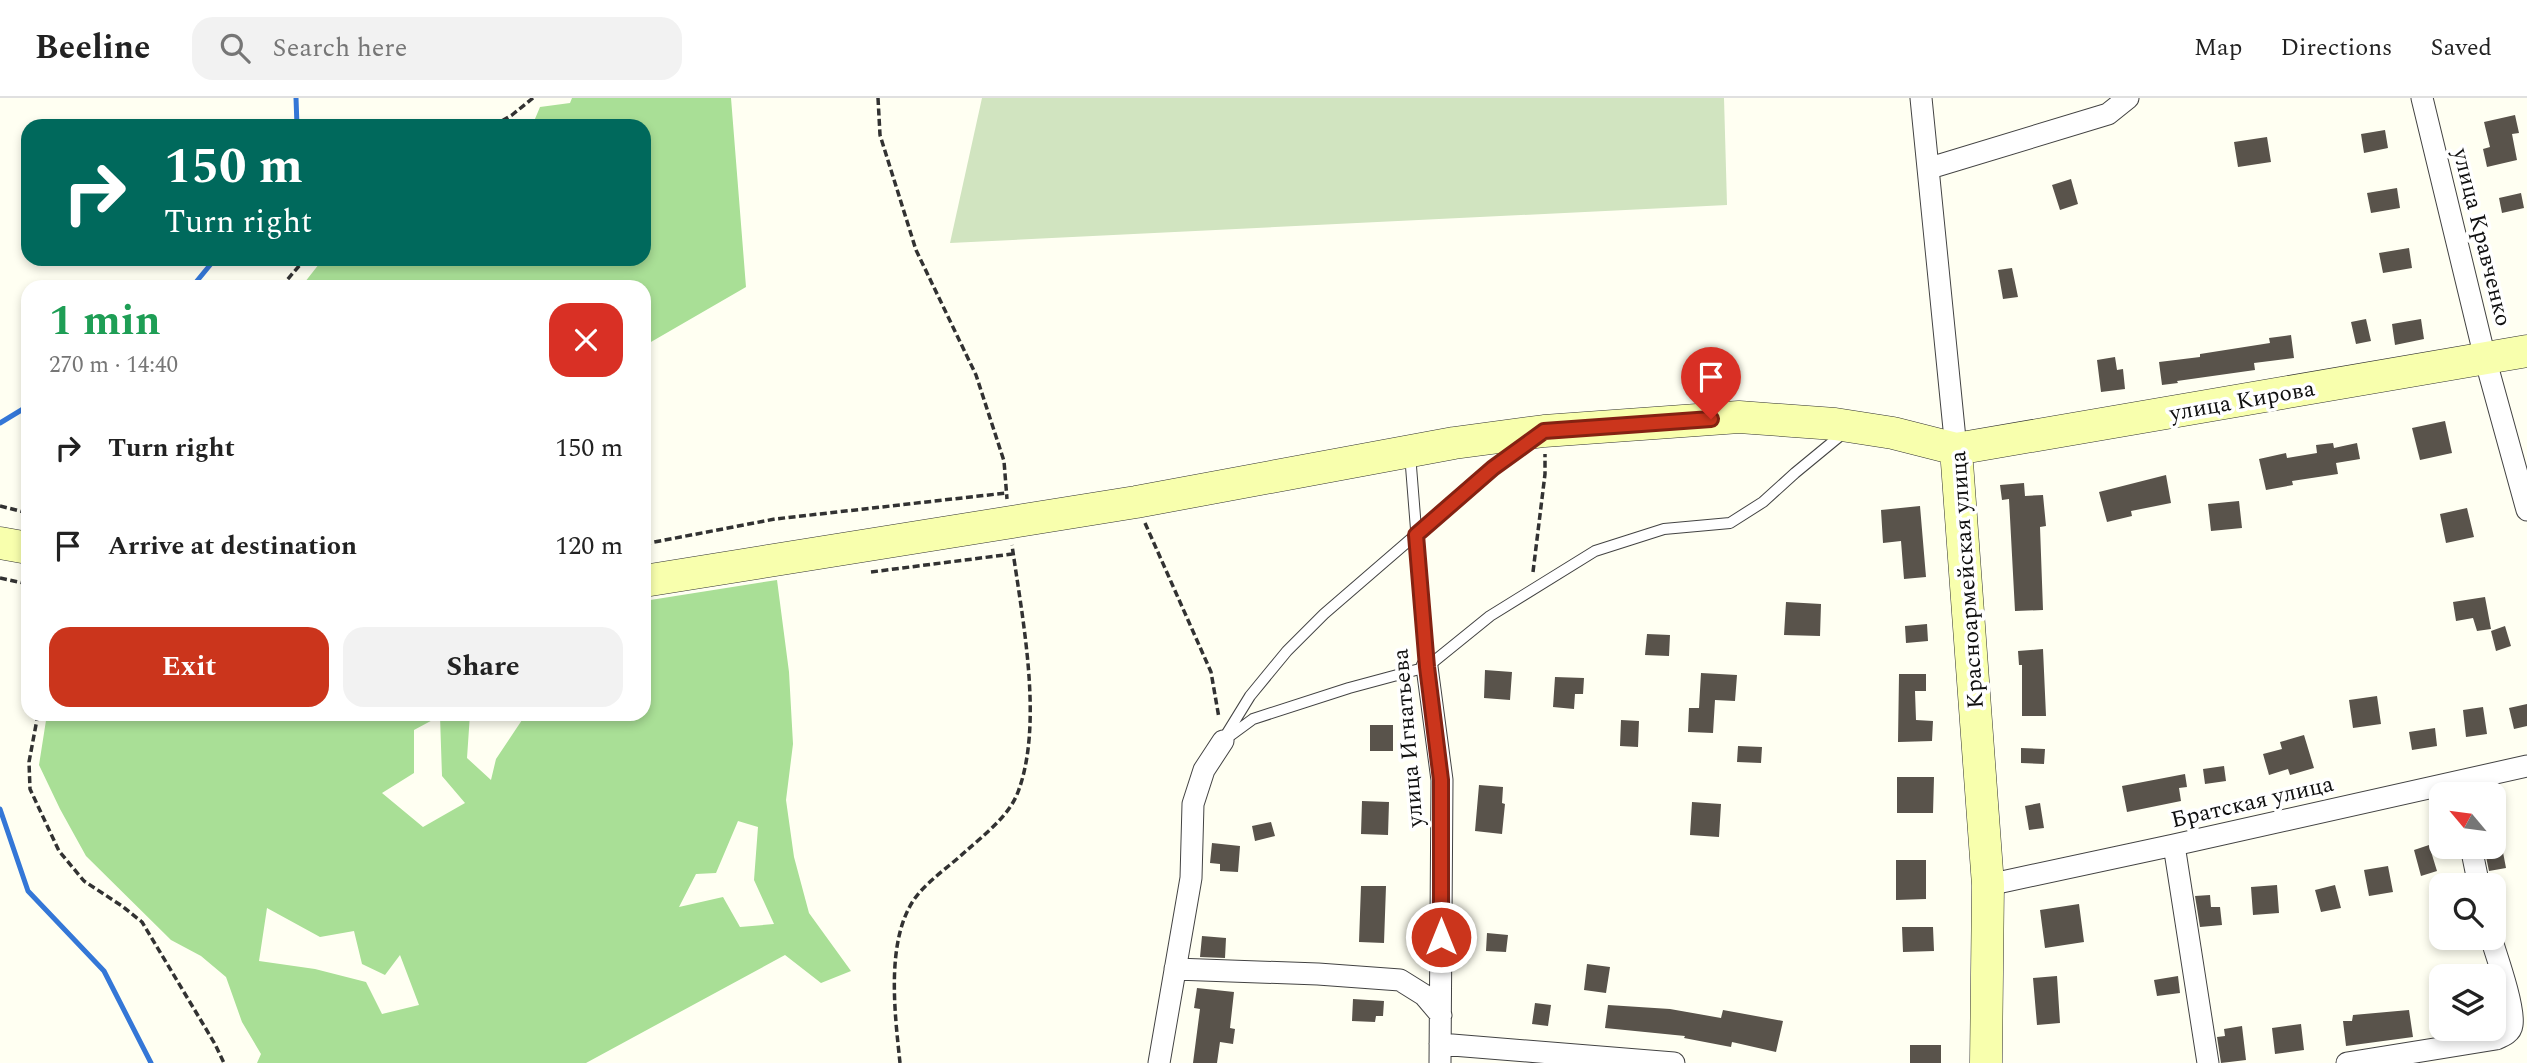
<!DOCTYPE html>
<meta charset="utf-8">
<style>
:root{--surface:#fff;--page:#f2f2f2;--text:#222;--muted:#767676;--line:#e0e0e0;--accent:#cb351c}
body{margin:0;font-family:Spectral,serif;background:var(--page);color:var(--text);height:100vh;display:flex;flex-direction:column;font-size:26px;white-space:nowrap}
*{box-sizing:border-box;margin:0}
p{font-size:23px;color:var(--muted)}
.icon{flex:none;width:38px;height:38px;fill:none;stroke:currentColor;stroke-width:2;stroke-linecap:round;stroke-linejoin:round}
.map{position:relative;flex:1;overflow:hidden}
.panel{position:absolute;left:21px;top:182px;width:630px;height:441px;display:flex;flex-direction:column;background:var(--surface);border-radius:21px;box-shadow:0 4px 10px #0003}
.panel>*{flex:none}
.top-card{position:absolute;left:21px;top:21px;width:630px;height:147px;border-radius:21px;box-shadow:0 4px 10px #0003;background:#00695c;color:#fff;overflow:hidden}
.needle{width:46px;rotate:299deg}
.tools{position:absolute;left:2429px;top:684px;display:grid;gap:14px}
.tools a{display:grid;place-items:center;width:77px;height:77px;border-radius:14px;background:var(--surface);box-shadow:0 4px 10px #0003;font-size:35px}
.pin{position:absolute;display:grid;place-items:center;width:60px;height:60px;color:#fff;margin:-72px -30px;border-radius:50% 50% 50% 0;rotate:-45deg;box-shadow:0 0 7px #0007}
.pin .icon{rotate:45deg}
.me{position:absolute;width:77px;margin:-38px;rotate:0deg;stroke-linejoin:round;filter:drop-shadow(0 0 5px #0008)}
.turn{display:flex;align-items:center;gap:24px;height:147px;padding:0 28px;font-size:32px}
.turn .icon{width:91px;height:91px;stroke-width:2.5}
.turn b{display:block;font-size:49px;line-height:60px}
.round{display:grid;place-items:center;flex:none;width:74px;height:74px;border-radius:21px;background:var(--page)}
.head{display:flex;align-items:center;justify-content:space-between;height:119px;padding:0 28px}
h1{font-size:42px;font-weight:700;line-height:52px;color:#1e9e55}
.button{display:flex;gap:14px;margin-top:auto;padding:14px 28px}
.button a{flex:1;height:80px;border-radius:21px;background:var(--accent);color:#fff;font-size:28px;font-weight:700;line-height:80px;text-align:center}
.button a+a{background:var(--page);color:var(--text)}
ul{padding:0;list-style:none}
li{display:flex;align-items:center;gap:21px;height:98px;padding:0 28px}
li div{flex:1}
li b{display:block;font-size:26px}
li em{font-style:normal}
header{display:flex;align-items:center;gap:42px;box-sizing:border-box;height:98px;padding:0 35px;background:var(--surface);border-bottom:2px solid var(--line)}
header strong{font-size:33px}
nav{display:flex;gap:38px;margin-inline-start:auto;font-size:24px}
.search{width:490px;height:63px;background:var(--page);display:flex;align-items:center;gap:18px;box-sizing:border-box;padding:0 24px;border-radius:21px;color:var(--muted);font-size:26px}
.map>svg:first-child{display:block}
.forest{fill:#a9df96;fill-rule:evenodd}
.cemetery{fill:#d1e4c0}
.lines{fill:none;stroke-linecap:round;stroke-linejoin:round}
.stream{stroke:#3477d7;stroke-width:5}
.building{fill:#59534b}
.lane-casing{stroke:#434343;stroke-width:12}
.street-casing{stroke:#434343;stroke-width:23}
.secondary-casing{stroke:#323232;stroke-width:33}
.path{stroke:#323232;stroke-width:3.5;stroke-dasharray:7 3.5;stroke-linecap:butt}
.lane{stroke:#fff;stroke-width:10}
.street{stroke:#fff;stroke-width:21}
.secondary{stroke:#f8ffad;stroke-width:32}
.route-casing{stroke:#842212;stroke-width:18}
.route{stroke:#cb351c;stroke-width:12}
.labels{text-anchor:middle;stroke-width:7;stroke-linejoin:round;paint-order:stroke}
.street-label{font-size:23px;fill:#101010;stroke:#fff}
</style>
<header>
<strong>Beeline</strong>
<div class="search"><svg class="icon" aria-label="search" viewBox="0 0 24 24"><circle cx="10" cy="10" r="6"/><path d="M15 15l6 6"/></svg>Search here</div>
<nav><a>Map</a><a>Directions</a><a>Saved</a></nav>
</header>
<div class="map">
<svg width="2527" height="965" viewBox="0 0 2527 965">
<rect width="100%" height="100%" fill="#fffff2"/>
<!-- forest -->
<path class="forest" d="M572,0H731L746,189L644,248V189H301L323,161H644V28H532L540,9L570,5Z
M777,482L789,574L793,646L786,702L794,759L809,815L851,873L821,885L785,857L586,965H257L261,956L242,924L226,879L201,858L171,842L86,758L60,711L39,667L47,616H470L467,660L491,682L496,661L526,616H644V503ZM440,618L442,678L465,705L423,729L382,695L414,675V632ZM738,723L758,729L754,782L774,826L740,829L723,799L679,809L696,776L716,775ZM267,810L320,839L354,833L362,866L385,877L400,857L419,907L382,916L366,884L315,871L259,863Z"/>
<!-- cemetery -->
<path class="cemetery" d="M982,0H1724L1727,107L950,145Z"/>
<g class="lines">
<!-- stream -->
<path class="stream" d="M296,0L297,28
M192,189L215,161
M0,325L28,308
M0,711L28,793L104,873L151,965"/>
</g>
<!-- building -->
<path class="building" d="M2515,17L2519,35L2512,36L2517,62L2487,69L2483,51L2490,49L2484,24Z
M2385,32L2388,50L2364,55L2361,36Z
M2267,39L2271,64L2238,69L2234,44Z
M2071,81L2078,106L2060,112L2052,87Z
M2397,90L2400,110L2371,115L2367,95Z
M2521,95L2524,110L2502,115L2499,100Z
M2409,150L2412,170L2383,175L2379,155Z
M2012,170L2018,199L2003,201L1998,172Z
M2366,221L2371,243L2356,246L2351,224Z
M2421,221L2424,241L2395,247L2392,226Z
M2291,237L2294,260L2254,265L2255,272L2177,283L2178,285L2162,287L2159,264L2200,259V256L2270,245L2269,240Z
M2115,259L2117,272L2123,271L2125,291L2101,294L2097,262Z
M2445,323L2452,355L2420,362L2412,330Z
M2333,345L2334,350L2357,345L2360,361L2336,365L2338,376L2292,383L2293,387L2266,392L2259,361L2286,355L2287,360L2317,355L2316,347Z
M2166,377L2171,405L2131,413L2132,418L2107,424L2099,394Z
M2024,385L2025,398L2043,397L2046,428L2040,429L2043,512L2015,513L2009,401L2002,402L2000,387Z
M2239,403L2242,430L2211,433L2208,406Z
M1920,408L1926,479L1904,481L1901,443L1883,445L1881,412Z
M2467,410L2474,439L2446,445L2440,416Z
M2485,499L2491,531L2477,533L2473,520L2456,523L2453,504Z
M1786,504L1821,506L1820,538L1784,537Z
M1927,526L1928,543L1906,545L1905,528Z
M2505,528L2511,548L2496,553L2491,533Z
M1647,536L1670,537L1669,558L1645,557Z
M2043,551L2046,618H2022V567H2019L2018,553Z
M1485,572L1512,574L1510,602L1484,600Z
M1701,575L1737,577L1735,603L1715,602L1713,635L1688,634L1689,610H1699Z
M1899,576H1926V593H1915L1916,622L1933,623L1932,643L1898,644Z
M1555,579L1584,580L1583,596H1575L1574,611L1553,609Z
M2377,598L2381,626L2353,630L2349,602Z
M2527,606V628L2514,631L2509,610Z
M2483,609L2487,636L2466,639L2463,612Z
M1621,622L1639,623L1638,649L1620,648Z
M1370,627H1393V653H1370Z
M2435,630L2437,648L2412,652L2409,634Z
M2304,637L2314,670L2290,677L2288,671L2269,677L2263,656L2282,651L2280,644Z
M1738,648L1762,649L1761,665L1737,664Z
M2021,650L2045,651L2044,666L2021,665Z
M2224,668L2226,683L2205,686L2203,671Z
M2185,676L2187,689L2179,690L2181,703L2127,714L2122,688Z
M1897,679H1934L1933,715H1897Z
M1479,687L1503,689L1502,705L1505,706L1502,736L1475,733Z
M1362,703L1389,704L1388,737L1361,736Z
M1692,704L1721,706L1719,739L1690,737Z
M2040,705L2044,730L2029,732L2025,708Z
M1271,724L1275,738L1255,743L1252,728Z
M1212,745L1240,748L1238,774L1220,773V766L1210,765Z
M2429,747L2437,773L2421,778L2414,752Z
M2484,749H2502L2506,770L2489,773Z
M1896,762H1926V801L1896,802Z
M2388,768L2393,794L2369,798L2364,772Z
M2277,787L2279,815L2253,817L2251,789Z
M2335,787L2341,810L2321,814L2315,792Z
M1361,788H1386L1384,845L1359,844Z
M2210,797L2211,809H2220L2222,827L2200,829L2195,798Z
M2079,806L2084,844L2045,850L2040,812Z
M1902,829H1933L1934,853L1903,854Z
M1487,835L1508,837L1506,854L1486,853Z
M1202,838L1226,840L1225,860L1200,859Z
M1587,866L1610,869L1606,895L1584,892Z
M2057,878L2060,925L2037,927L2033,880Z
M2178,878L2180,895L2157,898L2154,882Z
M1197,890L1234,894L1230,930L1235,931L1233,946L1220,944L1217,965H1193L1200,911L1194,910Z
M1353,901L1384,903L1383,918H1376L1375,924L1352,923Z
M1535,905L1551,907L1548,928L1532,926Z
M1608,907L1670,911L1721,920L1723,912L1783,923L1776,954L1732,944L1731,949L1684,940L1685,938L1605,930Z
M2409,912L2413,939L2346,948L2343,923H2352L2353,917Z
M2301,926L2304,952L2275,956L2272,930Z
M2242,928L2246,962L2221,965L2217,939L2225,938L2224,931Z
M1910,947H1941V965H1910Z"/>
<g class="lines">
<defs>
<path id="lane" d="M1410,356L1427,569
M1226,637L1250,598L1287,553L1324,516L1493,370L1529,344
M1223,643L1253,621L1349,590L1427,569L1490,518L1595,453L1664,431L1730,425L1763,404L1795,375L1846,333"/>
<path id="street" d="M1921,0L1956,351
M2422,0L2485,260L2527,412
M1930,70L2108,16L2128,0
M1427,569L1442,682L1440,965
M2174,747L2208,965
M2471,749L2479,788
M1988,787L2174,747L2527,668
M1175,871L1318,876L1400,882L1424,897L1441,917
M1440,946L1674,965
M1159,965L1191,780L1193,706L1204,672L1223,643
M2347,965L2496,941C2503,938 2511,935 2512,927C2515,910 2497,859 2491,840"/>
<path id="secondary" d="M1956,351L1988,787L1986,965
M0,445L28,450
M644,483L1136,404L1454,345L1544,333L1739,319L1835,326L1893,335L1956,351L2527,253"/>
</defs>
<!-- lane casing -->
<use href="#lane" class="lane-casing"/>
<!-- street casing -->
<use href="#street" class="street-casing"/>
<!-- secondary casing -->
<use href="#secondary" class="secondary-casing"/>
<!-- path -->
<path class="path" d="M878,0L880,37L916,152L976,277L1004,363L1007,401
M493,28L512,17L533,0
M281,189L305,161
M0,408L28,415
M1145,425L1211,574L1219,620
M644,446L775,421L1006,395
M871,474L1012,456
M1533,474L1545,376V356
M0,480L28,486
M38,616L29,664L30,691L59,753L84,783L122,808L142,824L215,946L224,965
M900,965C895,916 884,836 919,795C932,780 951,767 966,753C984,737 1009,718 1018,694C1044,625 1022,519 1012,447"/>
<!-- lane -->
<use href="#lane" class="lane"/>
<!-- street -->
<use href="#street" class="street"/>
<!-- secondary -->
<use href="#secondary" class="secondary"/>
</g>
<g class="lines">
<defs>
<path id="route" d="M1441,839V682L1427,569L1416,437L1493,370L1544,333L1711,321"/>
</defs>
<!-- route casing -->
<use href="#route" class="route-casing"/>
<!-- route -->
<use href="#route" class="route"/>
</g>
<g class="labels">
<!-- street labels -->
<g class="street-label">
<text transform="translate(2483 139) rotate(76)" y="8">улица Кравченко</text>
<text transform="translate(2242 302) rotate(-10)" y="8">улица Кирова</text>
<text transform="translate(1966 482) rotate(-94)" y="8">Красноармейская улица</text>
<text transform="translate(1407 640) rotate(-95)" y="8">улица Игнатьева</text>
<text transform="translate(2252 703) rotate(-13)" y="8">Братская улица</text>
</g>
</g>
</svg>
<div class="tools">
<a><svg class="needle" viewBox="-14 -14 28 28"><path d="M0-13l5 13h-10z" fill="#e53935"/><path d="M0 13l5-13h-10z" fill="#767676"/></svg></a>
<a><svg class="icon" aria-label="search" viewBox="0 0 24 24"><circle cx="10" cy="10" r="6"/><path d="M15 15l6 6"/></svg></a>
<a><svg class="icon" aria-label="layers" viewBox="0 0 24 24"><path d="M12 4l9 5-9 5-9-5zM3 14l9 5 9-5"/></svg></a>
</div>
<div class="pin" style="left:1711px;top:321px;background:#d93025"><svg class="icon" aria-label="arrive" viewBox="0 0 24 24"><path d="M6 21V4h12l-3 4 3 4H6"/></svg></div>
<svg class="me" style="left:1441px;top:839px" viewBox="-20 -20 40 40"><circle r="17" fill="#cb351c" stroke="#fff" stroke-width="3"/><path d="M0-11L8 9 0 5-8 9z" fill="#fff"/></svg>
<div class="top-card">
<div class="turn"><svg class="icon" aria-label="right" viewBox="0 0 24 24"><path d="M7 20v-9h11M14 6l5 5-5 5"/></svg><div><b>150 m</b>Turn right</div></div>
</div>
<section class="panel">
<div class="head"><div><h1>1 min</h1><p>270 m · 14:40</p></div><a class="round" style="background:#d93025;color:#fff"><svg class="icon" aria-label="close" viewBox="0 0 24 24"><path d="M6 6l12 12M18 6L6 18"/></svg></a></div>
<ul>
<li><svg class="icon" aria-label="right" viewBox="0 0 24 24"><path d="M7 20v-9h11M14 6l5 5-5 5"/></svg><div><b>Turn right</b></div><em>150 m</em></li>
<li><svg class="icon" aria-label="arrive" viewBox="0 0 24 24"><path d="M6 21V4h12l-3 4 3 4H6"/></svg><div><b>Arrive at destination</b></div><em>120 m</em></li>
</ul>
<div class="button"><a>Exit</a><a>Share</a></div>
</section>
</div>
